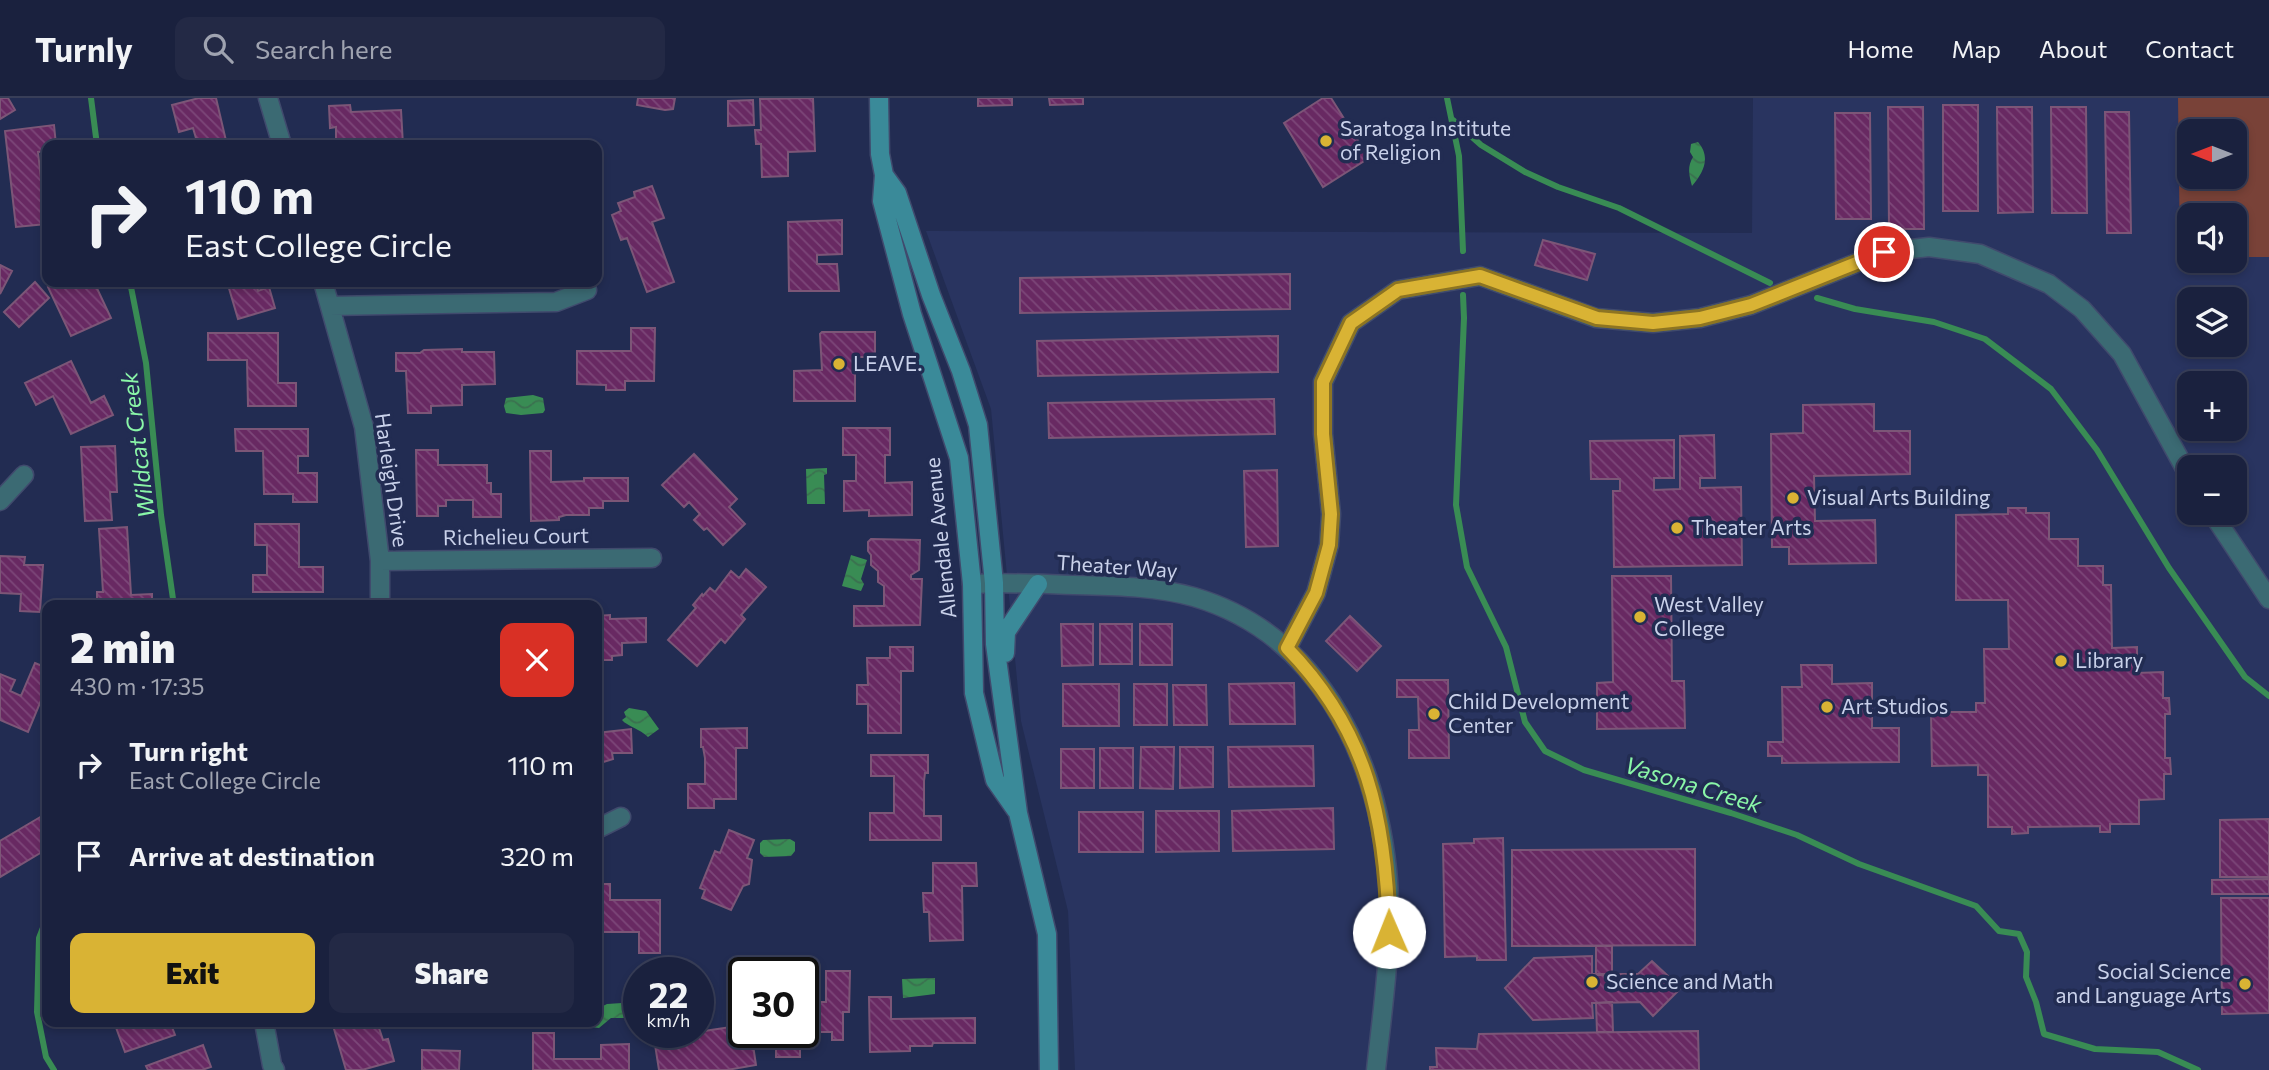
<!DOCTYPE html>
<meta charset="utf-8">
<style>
:root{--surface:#1a213e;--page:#232945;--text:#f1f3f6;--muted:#9fa3b0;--line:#383e58;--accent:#d9b334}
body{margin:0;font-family:Commissioner,sans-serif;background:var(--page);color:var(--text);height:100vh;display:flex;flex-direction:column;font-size:26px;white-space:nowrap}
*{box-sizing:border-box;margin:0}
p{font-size:23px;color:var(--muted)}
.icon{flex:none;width:38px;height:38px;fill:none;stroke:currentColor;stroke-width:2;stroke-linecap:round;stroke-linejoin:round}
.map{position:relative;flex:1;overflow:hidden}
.sheet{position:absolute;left:42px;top:502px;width:560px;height:427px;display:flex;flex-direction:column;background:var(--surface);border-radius:14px;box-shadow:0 4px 10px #0003,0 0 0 2px var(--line)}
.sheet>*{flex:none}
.banner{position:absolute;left:42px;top:42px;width:560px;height:147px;border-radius:14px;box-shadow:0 4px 10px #0003,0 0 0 2px var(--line);background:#1a213e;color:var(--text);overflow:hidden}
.needle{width:46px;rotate:270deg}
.buttons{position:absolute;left:2177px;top:21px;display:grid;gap:14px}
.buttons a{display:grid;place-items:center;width:70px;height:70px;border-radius:14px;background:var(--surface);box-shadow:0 4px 10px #0003,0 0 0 2px var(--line);font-size:35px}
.speed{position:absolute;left:623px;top:859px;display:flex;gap:14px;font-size:35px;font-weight:700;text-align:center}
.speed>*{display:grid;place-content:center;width:91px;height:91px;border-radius:50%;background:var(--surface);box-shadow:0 4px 10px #0003,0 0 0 2px var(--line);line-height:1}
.speed small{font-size:18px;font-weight:400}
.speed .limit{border:4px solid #111;border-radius:10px;background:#fff;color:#111}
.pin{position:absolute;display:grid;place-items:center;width:60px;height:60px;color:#fff;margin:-30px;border:4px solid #fff;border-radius:50%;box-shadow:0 2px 7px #0007}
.me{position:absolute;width:77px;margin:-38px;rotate:359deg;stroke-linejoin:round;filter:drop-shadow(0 0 5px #0008)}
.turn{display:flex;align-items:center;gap:24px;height:147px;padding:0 28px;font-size:32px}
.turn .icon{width:91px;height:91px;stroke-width:2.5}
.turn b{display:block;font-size:49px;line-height:60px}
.round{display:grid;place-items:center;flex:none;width:74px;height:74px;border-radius:14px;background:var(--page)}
.headline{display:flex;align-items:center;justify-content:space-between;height:119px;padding:0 28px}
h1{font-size:42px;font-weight:800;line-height:52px}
.action{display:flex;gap:14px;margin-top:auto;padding:14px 28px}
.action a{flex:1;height:80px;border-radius:14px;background:var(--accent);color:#111;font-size:28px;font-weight:800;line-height:80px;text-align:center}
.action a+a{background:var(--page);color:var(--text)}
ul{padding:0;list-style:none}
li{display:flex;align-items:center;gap:21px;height:91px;padding:0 28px}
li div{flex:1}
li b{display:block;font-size:26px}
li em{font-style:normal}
header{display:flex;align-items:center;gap:42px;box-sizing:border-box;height:98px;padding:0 35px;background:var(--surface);border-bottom:2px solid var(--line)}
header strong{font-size:33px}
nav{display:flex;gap:38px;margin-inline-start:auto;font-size:24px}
.search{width:490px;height:63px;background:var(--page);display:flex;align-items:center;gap:18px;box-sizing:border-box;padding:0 24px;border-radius:14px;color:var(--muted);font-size:26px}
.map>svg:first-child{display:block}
.built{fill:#293460;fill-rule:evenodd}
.pitch{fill:#794238;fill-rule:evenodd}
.water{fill:url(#water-waves)}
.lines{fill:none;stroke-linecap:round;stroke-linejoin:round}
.stream{stroke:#398c54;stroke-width:6}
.building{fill:url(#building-back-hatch);stroke:#7c5677;stroke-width:2}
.street-casing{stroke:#404a6d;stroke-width:21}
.secondary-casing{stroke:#404a6d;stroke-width:21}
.street{stroke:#3b6a73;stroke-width:18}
.secondary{stroke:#3a8a99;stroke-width:18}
.route-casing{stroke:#8d7422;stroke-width:18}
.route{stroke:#d9b334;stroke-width:12}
.poi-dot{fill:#d9b334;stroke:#222c52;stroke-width:2.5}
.labels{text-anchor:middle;stroke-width:7;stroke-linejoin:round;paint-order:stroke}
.poi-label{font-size:21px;fill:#c9d1ea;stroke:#222c52;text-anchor:start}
.street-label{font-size:21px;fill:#c9d1ea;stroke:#222c52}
.water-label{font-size:23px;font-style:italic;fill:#8af6a8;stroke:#222c52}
</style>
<header>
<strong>Turnly</strong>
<div class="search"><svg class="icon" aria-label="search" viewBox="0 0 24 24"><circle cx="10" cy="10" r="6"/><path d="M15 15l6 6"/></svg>Search here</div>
<nav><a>Home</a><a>Map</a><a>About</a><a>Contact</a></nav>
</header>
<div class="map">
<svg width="2269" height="972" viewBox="0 0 2269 972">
<defs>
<pattern id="water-waves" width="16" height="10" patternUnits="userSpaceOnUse" patternTransform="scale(1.75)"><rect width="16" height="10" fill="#398c54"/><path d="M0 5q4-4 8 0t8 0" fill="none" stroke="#3a714f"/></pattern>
<pattern id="building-back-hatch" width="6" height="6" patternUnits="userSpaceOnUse" patternTransform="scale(1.75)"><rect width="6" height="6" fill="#682962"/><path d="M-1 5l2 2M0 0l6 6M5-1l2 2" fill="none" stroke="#7c4779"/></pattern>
</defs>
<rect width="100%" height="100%" fill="#222c52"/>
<!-- built -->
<path class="built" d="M1753,0H2269V972H1075L1068,813L1021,623L991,311L926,133L1752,135ZM2189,33H2235V79H2189ZM2189,117H2235V163H2189ZM2189,201H2235V247H2189ZM2189,285H2235V331H2189ZM2189,369H2235V415H2189Z"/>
<!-- pitch -->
<path class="pitch" d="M2178,0H2269V159H2235V117H2189V160H2180ZM2189,33H2235V79H2189Z"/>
<!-- water -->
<path class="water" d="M1698,44C1711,59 1704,74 1692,88C1689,77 1687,69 1693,59L1690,54L1691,46Z
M533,297L543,300L545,312L543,315L521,317L506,315L504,308L506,300Z
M827,370V376L824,377L825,406H807L806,371Z
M851,457L867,462L861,481L864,486L861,493L842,488Z
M629,610L646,613L659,631L648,639C640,631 627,628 622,622L626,619L624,614Z
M790,741L795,744V753L791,758L764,759L760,755V745L763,742Z
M935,880V896L903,900L902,881Z
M622,905L626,914L624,920H611L599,930L591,929L588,924H597V911L607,906Z"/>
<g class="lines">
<!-- stream -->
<path class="stream" d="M91,0L97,47
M1447,0L1459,58L1463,153
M1453,22L1481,47L1525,74L1558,89L1619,110L1770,185
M130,184L146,265L161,417L174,508
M1463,197L1464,220L1456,407L1467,469L1506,549L1525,624L1545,653L1584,672L1731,715L1797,737L1859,766L1976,808L1999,833L2019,836L2027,854L2026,879L2036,904L2044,936L2095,951L2158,954L2198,972
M1817,200L1855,211L1934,224L1985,241L2051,291L2097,352L2169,470L2245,579L2269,598
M47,819L39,840L37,914L46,959L54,972"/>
</g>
<!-- building -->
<path class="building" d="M0,0H8L15,12L0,21Z
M199,0H216L227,47H198L193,30L179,34L172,7Z
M638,0H675L673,11L665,12L637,7Z
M813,0L815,53L788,54V78L762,79L761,46H756L755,32H761L760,1Z
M978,0H1012V7L978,8Z
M1049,0H1083V6L1050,7Z
M1323,0H1331L1369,60L1323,89L1284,25Z
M753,2L754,27L728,28V3Z
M350,7L351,14L401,12L403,47H346V41L336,42V29L330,30L329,8Z
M1943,7H1978V113H1943Z
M1888,9H1923L1924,131H1889Z
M1997,9H2032L2033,114L1998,115Z
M2051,9H2086L2087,115H2052Z
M2105,14H2129L2131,135H2107Z
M1835,15H1870L1871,121H1836Z
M54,27L56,47H47V53L38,54L46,126L16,129L5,33Z
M652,88L664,120L652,124L674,184L647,194L627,140L621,142L612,117L621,113L618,105L635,99L634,94Z
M842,122V156L817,157V166H837L839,193H789L788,124Z
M1543,142L1595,156L1587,182L1535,167Z
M0,167L12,173L0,196Z
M1290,176V211L1020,215V180Z
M35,184L49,200L19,229L4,214Z
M60,184H94L111,220L71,238L48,189Z
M220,184H255L258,193L269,189L275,210L238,221L228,187L221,189Z
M631,230H655L654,283H625V292H606V287L577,286V253H631Z
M822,234H875V259H855V303H794V273L822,272L820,236Z
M208,235H278V285H296V308H248L247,262H208Z
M1278,238V274L1038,278L1037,243Z
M462,251V254H494L495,286L462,287V307L431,308V315H408L406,273H396V255H420L424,252Z
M71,263L91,305L104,298L113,317L71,336L53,298L36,307L25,285Z
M1274,301L1275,336L1049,340L1048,305Z
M1874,306V333H1910V376L1814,378L1815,423L1875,422L1876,465L1789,466V449H1772L1771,336L1803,335V307Z
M843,330H890V357H885V385L912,384V417L869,418V412L844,413V383H856V357H843Z
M235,331H308V358H298V375H317V404H293V396H264L263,353H236Z
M1714,337L1715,380H1700V390L1741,389L1742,467L1614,469L1613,393H1620V381H1591L1590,343L1674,342V380H1654V392L1680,391V338Z
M115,348L117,394H110L112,422L85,423L81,349Z
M416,352H438V367H487V385H491V396H501V419H473V402H446V408H438V418H417Z
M530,353H551V384L584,383V380H628V403H603V410H589V417H566L559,419V422L531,423Z
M694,356L737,401L729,409L745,426L723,447L707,430L704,432L694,422L700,416L689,404L684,409L662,387Z
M1277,372L1278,448L1246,449L1244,373Z
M2008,410H2026V415H2049V441H2078V468H2103V487H2111L2112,550L2137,549V575L2163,574V600H2169L2170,616H2165V660H2170L2171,676H2164V701L2139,702V726H2110V734H2100V728L2028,729V735L2012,736V729H1988V677H1978V667L1932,668L1931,614H1976V605H1985L1984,551H2009L2008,502H1956V417L2008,416Z
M255,426H299V469H323V494H253V477H267V447H255Z
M127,429L131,497L152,496V508H97V494H103L99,431Z
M871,441L920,442L919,472L911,477V481H922L920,527L854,528V508H884V488L878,484V473L871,467V457L868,453V444Z
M0,458L25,459L24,467H43L40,514L20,513L21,496L0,495Z
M746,471L766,489L741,517L745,521L725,545L721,541L697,568L668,542L696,510L693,507L702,496L703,498L710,490L715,494L731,473L739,480Z
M1612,478H1671L1672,583H1684L1685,630L1597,631V585L1613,584Z
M610,517V521L646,520V544L622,545V557L612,558V562H597V518Z
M1350,518L1381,548L1357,573L1326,543Z
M1061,526H1093V567L1062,568Z
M1100,526H1132V566H1100Z
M1140,526H1172V567H1140Z
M890,549H913V573H901V635H868V606H857V587H868L867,560H890Z
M35,565L47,570V588L28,634L0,622V576L15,582L10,593L21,598Z
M1801,567H1832V586L1872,585V630H1899V664L1782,665V658H1768V644H1783L1782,589H1802Z
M1397,582H1448L1449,660H1409V632H1419L1418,599H1397Z
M1294,585L1295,626H1230L1229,586Z
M1063,586H1119V628H1063Z
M1134,586H1167V627H1134Z
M1173,587H1206L1207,627H1174Z
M747,630V650H736V701H714V710H688V686H705V660L703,649H701V631Z
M631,631L632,655H612L613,661L597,666V635Z
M1313,648L1314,688L1229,689L1228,649Z
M1141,649H1174L1173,691L1140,690Z
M1180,649H1213V689L1180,690Z
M1100,650H1133V690H1100Z
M1061,651H1094V690H1061Z
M871,657H928V675H925L924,683V718H941V742H870V715H894V678H871Z
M1333,710L1334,751L1233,753L1232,713Z
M1156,713H1219V753L1156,754Z
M1079,714H1143V754H1079Z
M42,718L47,726V751L0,779V743Z
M2269,721V779H2220V722Z
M729,732L754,742L747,760L752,762L749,786L743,788L731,812L702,800L705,792L700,790L715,753L720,755Z
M1503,740L1506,862H1477V858L1445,859L1443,746L1474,745V741Z
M1695,751V847L1512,848V752Z
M933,765H976L977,788H962L963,842L930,843L929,814H924L923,795H933Z
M2269,781V796H2212V782Z
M597,786H610V802H660V855H639V834H597Z
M2221,800H2269V915L2222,916Z
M1596,848H1612V877H1596Z
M1592,858V876H1638L1652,863L1681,890L1653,918L1640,904L1596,905H1592L1593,920L1533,922L1505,890L1534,860Z
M826,873H850L849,914H843V942H832V934H803V896H805V904H826Z
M869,899H891V921L975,920V945H933L932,948H910V953L870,954Z
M1612,904L1613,934H1597L1596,905Z
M744,918V934H751L756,967L727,972H659L653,934H698V928L703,927L704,933L731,929L730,920Z
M114,924H170L175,937L125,954Z
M332,924H377L383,942L388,941L394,963L362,972H346Z
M1698,933L1699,972H1430V969H1437L1436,950L1477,951L1479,936Z
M776,934H800V959H776Z
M533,935H554V961H601V947L629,946V972H533Z
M203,947L211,969L202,972H148L146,968Z
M422,952L460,953L459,972H422Z"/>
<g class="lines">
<defs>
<path id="street" d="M268,0L282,47
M323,184L364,329L380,463V508
M330,208L556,204L587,192
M0,403L24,377
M2212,415L2269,501
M380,463L652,460
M972,486C1006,484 1039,486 1073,487C1113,488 1154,488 1194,499C1316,535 1374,652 1387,771C1394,838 1383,906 1376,972
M1287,550L1316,495L1329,447L1331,416L1323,336V284L1351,225L1398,192L1480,178L1596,220L1653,225L1700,220L1751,207L1884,154L1929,149L1980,156L2049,186L2082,211L2122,256L2189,378
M597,731L621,719
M264,924L272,967L275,972"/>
<path id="secondary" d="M879,0L880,56L884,77L882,103L912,216L959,360L972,486L974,595L995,682L1016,712
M884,77L897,95L931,197L961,273L978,327L994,485L995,546L1018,715L1047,836L1049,972
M1005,555L1006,534L1038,486"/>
</defs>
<!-- street casing -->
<use href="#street" class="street-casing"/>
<!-- secondary casing -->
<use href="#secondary" class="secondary-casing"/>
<!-- street -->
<use href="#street" class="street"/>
<!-- secondary -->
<use href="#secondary" class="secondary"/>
</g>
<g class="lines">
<defs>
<path id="route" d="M1389,834C1386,721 1368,633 1287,550L1316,495L1329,447L1331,416L1323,336V284L1351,225L1398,192L1480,178L1597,220L1653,225L1700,220L1751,207L1884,154"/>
</defs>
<!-- route casing -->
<use href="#route" class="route-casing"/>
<!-- route -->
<use href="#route" class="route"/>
</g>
<!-- markers -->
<g class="poi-dot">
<circle cx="1326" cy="43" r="7"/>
<circle cx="839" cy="266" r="7"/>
<circle cx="1793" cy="400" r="7"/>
<circle cx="1677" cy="430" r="7"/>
<circle cx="1640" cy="519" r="7"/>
<circle cx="2061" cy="563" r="7"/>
<circle cx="1827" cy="609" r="7"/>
<circle cx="1434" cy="616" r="7"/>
<circle cx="1592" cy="884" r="7"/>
<circle cx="2245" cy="886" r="7"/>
</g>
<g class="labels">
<!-- poi labels -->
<g class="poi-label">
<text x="1340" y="38">Saratoga Institute<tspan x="1340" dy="24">of Religion</tspan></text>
<text x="853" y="273">LEAVE.</text>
<text x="1807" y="407">Visual Arts Building</text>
<text x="1691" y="437">Theater Arts</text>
<text x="1654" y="514">West Valley<tspan x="1654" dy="24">College</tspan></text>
<text x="2075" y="570">Library</text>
<text x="1448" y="611">Child Development<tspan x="1448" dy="24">Center</tspan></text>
<text x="1841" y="616">Art Studios</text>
<text x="2231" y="881" text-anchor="end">Social Science<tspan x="2231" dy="24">and Language Arts</tspan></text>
<text x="1606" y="891">Science and Math</text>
</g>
<!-- street labels -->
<g class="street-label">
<text transform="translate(391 382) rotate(82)" y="7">Harleigh Drive</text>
<text transform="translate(516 439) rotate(-1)" y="7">Richelieu Court</text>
<text transform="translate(941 440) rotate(-96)" y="7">Allendale Avenue</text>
<text transform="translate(1117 469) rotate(4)" y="7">Theater Way</text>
</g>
<!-- water labels -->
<g class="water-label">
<text transform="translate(138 347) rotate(-97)" y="8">Wildcat Creek</text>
<text transform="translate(1693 687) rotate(17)" y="8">Vasona Creek</text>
</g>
</g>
</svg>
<div class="buttons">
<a><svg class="needle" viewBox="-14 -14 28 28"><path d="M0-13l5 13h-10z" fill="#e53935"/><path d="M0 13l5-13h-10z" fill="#9fa3b0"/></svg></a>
<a><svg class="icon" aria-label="sound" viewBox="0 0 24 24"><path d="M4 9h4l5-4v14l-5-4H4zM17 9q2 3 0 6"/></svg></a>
<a><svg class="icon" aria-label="layers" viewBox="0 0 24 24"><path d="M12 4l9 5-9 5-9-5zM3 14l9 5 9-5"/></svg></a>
<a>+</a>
<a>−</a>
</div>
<div class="speed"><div>22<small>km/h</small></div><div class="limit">30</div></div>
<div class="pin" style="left:1884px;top:154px;background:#d93025"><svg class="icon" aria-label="arrive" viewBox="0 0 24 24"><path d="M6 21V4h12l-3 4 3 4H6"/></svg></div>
<svg class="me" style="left:1389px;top:834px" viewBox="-20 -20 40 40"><circle r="19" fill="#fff"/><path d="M0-13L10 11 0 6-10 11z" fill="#d9b334"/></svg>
<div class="banner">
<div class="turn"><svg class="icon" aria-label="right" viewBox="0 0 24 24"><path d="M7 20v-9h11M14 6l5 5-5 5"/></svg><div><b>110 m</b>East College Circle</div></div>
</div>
<section class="sheet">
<div class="headline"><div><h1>2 min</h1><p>430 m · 17:35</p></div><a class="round" style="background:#d93025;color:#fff"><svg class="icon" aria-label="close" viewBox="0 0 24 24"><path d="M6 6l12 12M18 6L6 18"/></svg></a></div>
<ul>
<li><svg class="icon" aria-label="right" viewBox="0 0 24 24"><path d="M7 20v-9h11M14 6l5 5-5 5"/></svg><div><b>Turn right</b><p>East College Circle</p></div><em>110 m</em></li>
<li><svg class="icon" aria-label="arrive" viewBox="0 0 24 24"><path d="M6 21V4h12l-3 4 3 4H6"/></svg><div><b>Arrive at destination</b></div><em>320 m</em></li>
</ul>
<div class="action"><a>Exit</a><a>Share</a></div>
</section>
</div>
